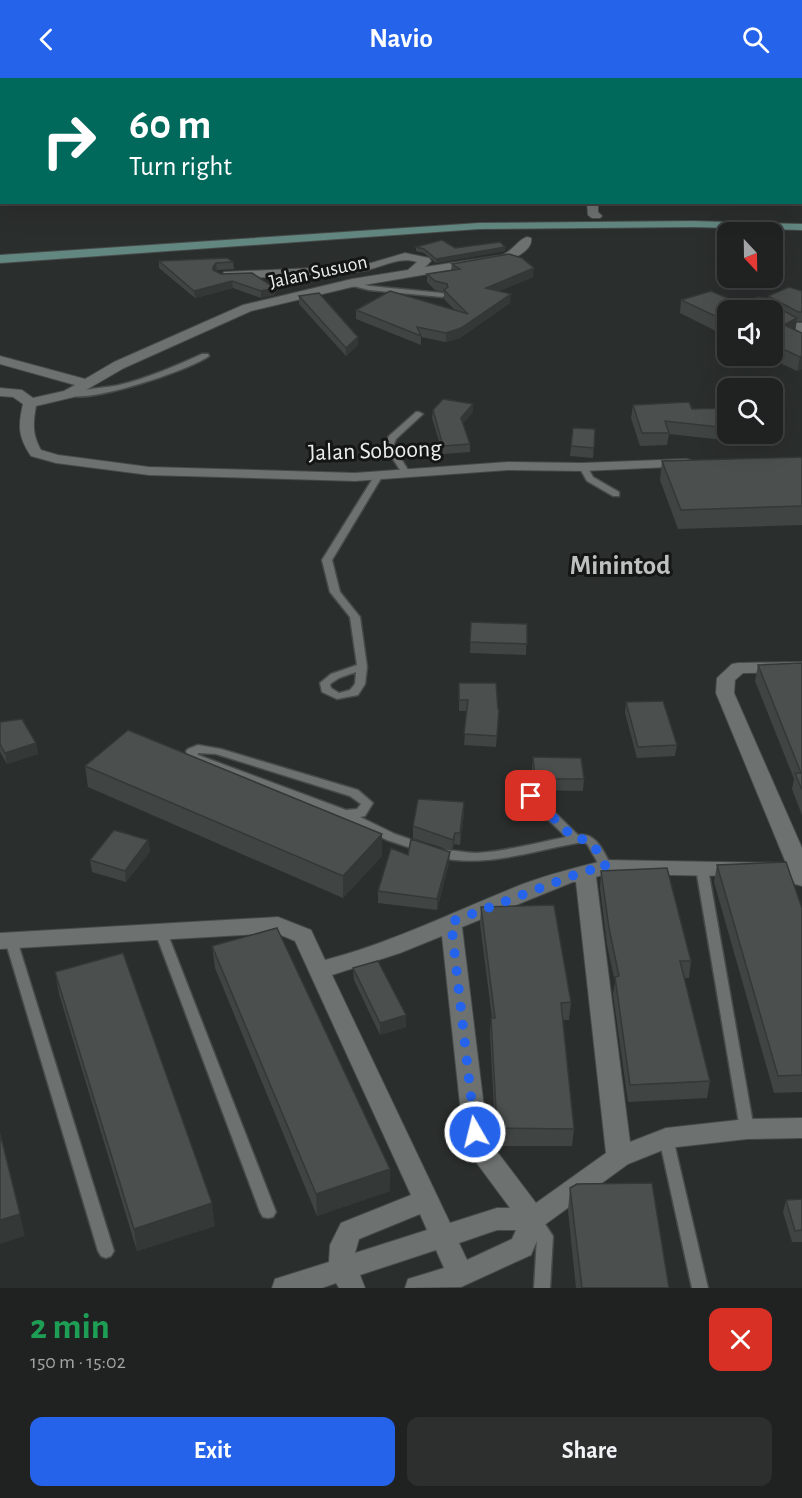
<!DOCTYPE html>
<meta charset="utf-8">
<style>
:root{--surface:#202222;--page:#2d2f2f;--text:#f1f3f6;--muted:#a2a4a5;--line:#3d3f40;--accent:#2563eb}
body{margin:0;font-family:"Alegreya Sans",sans-serif;background:var(--page);color:var(--text);height:100vh;display:flex;flex-direction:column;font-size:22px;white-space:nowrap}
*{box-sizing:border-box;margin:0}
p{font-size:20px;color:var(--muted)}
.icon{flex:none;width:33px;height:33px;fill:none;stroke:currentColor;stroke-width:2;stroke-linecap:round;stroke-linejoin:round}
.map{position:relative;height:1210px;overflow:hidden}
.details{display:flex;flex-direction:column;background:var(--surface);flex:1}
.details>*{flex:none}
.hud{position:absolute;left:0px;top:0px;width:802px;height:126px;box-shadow:0 6px 24px #0002,0 0 0 2px var(--line);background:#00695c;color:#fff;overflow:hidden}
.needle{width:39px;rotate:158deg}
.fabs{position:absolute;left:717px;top:144px;display:grid;gap:12px}
.fabs a{display:grid;place-items:center;width:66px;height:66px;border-radius:12px;background:var(--surface);box-shadow:0 6px 24px #0002,0 0 0 2px var(--line);font-size:30px}
.pin{position:absolute;display:grid;place-items:center;width:51px;height:51px;color:#fff;margin:-26px;border-radius:12px;box-shadow:0 3px 9px #0006}
.me{position:absolute;width:66px;margin:-33px;rotate:352deg;stroke-linejoin:round;filter:drop-shadow(0 0 4px #0008)}
.turn{display:flex;align-items:center;gap:21px;height:126px;padding:0 30px;font-size:27px}
.turn .icon{width:78px;height:78px;stroke-width:2.5}
.turn b{display:block;font-size:42px;line-height:51px}
.round{display:grid;place-items:center;flex:none;width:63px;height:63px;border-radius:12px;background:var(--page)}
.summary{display:flex;align-items:center;justify-content:space-between;height:102px;padding:0 30px}
h1{font-size:36px;font-weight:700;line-height:45px;color:#1e9e55}
.primary-button{display:flex;gap:12px;margin-top:auto;padding:12px 30px}
.primary-button a{flex:1;height:69px;border-radius:12px;background:var(--accent);color:#fff;font-size:24px;font-weight:700;line-height:69px;text-align:center}
.primary-button a+a{background:var(--page);color:var(--text)}
header{display:flex;justify-content:space-between;align-items:center;height:78px;padding:0 30px;background:var(--accent);color:#fff;font-size:27px;font-weight:700}
.map>svg:first-child{display:block}
.lines{fill:none;stroke-linecap:round;stroke-linejoin:round}
.lane-casing{stroke:#464a49;stroke-width:3}
.street-casing{stroke:#464a49;stroke-width:2}
.secondary-casing{stroke:#464a49;stroke-width:2}
.lane{fill:#6d7271;fill-rule:evenodd}
.street{fill:#6d7271;fill-rule:evenodd}
.secondary{fill:#628780;fill-rule:evenodd}
.wall{fill:#404543}
.shaded-wall{fill:#343837}
.building{fill:#4b504e;stroke:#343837;stroke-width:1.5}
.route{stroke:#2563eb;stroke-width:10;stroke-dasharray:0 18}
.labels{text-anchor:middle;stroke-width:6;stroke-linejoin:round;paint-order:stroke}
.far-street-label{font-size:20px;fill:#ebedec;stroke:#141615}
.street-label{font-size:24px;fill:#ebedec;stroke:#141615}
.quarter-label{font-size:27px;font-weight:bold;fill:#bcc1bf;stroke:#141615}
</style>
<header><svg class="icon" aria-label="back" viewBox="0 0 24 24"><path d="M15 5l-7 7 7 7"/></svg>Navio<svg class="icon" aria-label="search" viewBox="0 0 24 24"><circle cx="10" cy="10" r="6"/><path d="M15 15l6 6"/></svg></header>
<div class="map">
<svg width="802" height="1210" viewBox="0 0 802 1210">
<rect width="100%" height="100%" fill="#2a2e2d"/>
<g class="lines">
<defs>
<path id="lane" d="M802,1V5H801V2Z
M801,39H802V43H801Z
M349,203L370,208L442,215L446,217L442,219L369,212L349,207Z
M792,245H802V255L792,249Z
M202,276H208L209,278C190,292 84,328 65,316C71,312 107,310 119,307C148,300 175,288 202,276Z
M416,334H419L423,336L396,361L393,368L410,395L406,398L403,397L385,368L389,358Z
M583,386L586,387L593,399L619,414V418H613L587,403L579,389Z
M379,394L383,397L332,482L340,514L360,539L367,589L365,606L358,617L337,621L322,614L320,605L331,596L357,587L350,539L330,514L322,482L375,397ZM356,594L355,606L350,612L339,615L331,610L330,606L339,600Z
M198,667L221,671L358,712L373,725L365,738L360,739L395,756L427,767L429,770L427,773L423,774L387,762L341,739L189,682L186,673L188,671ZM198,675L216,676L350,718L361,726L357,731L346,732L198,677Z
M531,714L535,715L578,757C597,754 604,775 612,789L610,792H602L587,766L583,764C534,772 483,792 434,778L432,775L434,772C444,770 464,775 476,775C507,773 536,765 566,759L527,721L525,718L527,715Z
M702,787L706,788L708,791L754,1051L752,1055L747,1057L742,1055L740,1051L696,791L698,788Z
M161,849L165,851L167,854L276,1134L273,1139L268,1140L263,1139L260,1134L155,854L157,851Z
M11,857L15,859L17,862L114,1173L111,1178L106,1180L101,1178L98,1173L5,862L7,859Z
M666,1054L671,1056L673,1060L708,1210H692L659,1060L661,1056Z
M534,1135L539,1137L553,1158L550,1210H534L537,1159L526,1142L529,1137Z"/>
<path id="street" d="M587,124H598V134L602,138L600,140H592L588,137Z
M527,159L531,160C533,170 519,178 510,182L352,209L251,233L124,290L74,319L36,328C33,345 32,356 41,372L58,377L149,389L355,395L508,384L583,385L686,381L691,382L693,385L691,388L583,393L508,392L355,403L149,397L56,385L31,378C18,359 18,348 23,326L13,319L0,318V310L22,312L33,320L64,313L75,307L0,286V278L85,301L114,284L243,227L352,201L408,192L417,184C400,178 380,190 363,193C318,200 273,198 228,201L222,197L224,194L336,189L371,185L405,175L429,180L431,183L425,189L503,177C513,172 519,161 527,159Z
M802,584V594L743,595L735,602L734,615L802,770V808L795,806L791,799L606,796L596,799L630,1064L666,1050L747,1041L802,1040V1060L747,1061L668,1070L628,1086L543,1148L531,1177L461,1209L405,1210L408,1201L444,1190L436,1172L360,1197L365,1210H339L336,1205L322,1210H272L275,1201L329,1184L330,1167L341,1145L411,1117L295,863L276,855L0,871V855L278,839L311,852L325,882C394,864 457,832 523,806C550,796 578,789 606,782L786,785L716,615L717,600L732,586L738,585ZM573,804H576L606,1075L536,1125L495,1071L487,1054L462,849ZM442,858L463,1054L476,1084L510,1130H497L450,1145L332,897L400,875ZM420,1136L427,1152L355,1175L359,1161ZM497,1152H516L512,1161L467,1182L459,1165Z"/>
<path id="secondary" d="M693,143L802,146V152L693,149L479,151L0,185V177L479,145Z"/>
</defs>
<!-- lane casing -->
<use href="#lane" class="lane-casing"/>
<!-- street casing -->
<use href="#street" class="street-casing"/>
<!-- secondary casing -->
<use href="#secondary" class="secondary-casing"/>
<!-- lane -->
<use href="#lane" class="lane"/>
<!-- street -->
<use href="#street" class="street"/>
<!-- secondary -->
<use href="#secondary" class="secondary"/>
</g>
<!-- wall -->
<path class="wall" d="M416,169L455,170L505,169V173L436,185L424,175L416,173Z
M159,183L233,184L234,191L217,192L216,193L221,196L275,217L261,220L233,210L195,220L159,190Z
M452,186L533,199L499,213L510,225L460,260L446,264L421,259V267L356,241V232H455L444,221V214L435,212L427,204V196L451,192Z
M802,213V243H797L795,252L802,255V291L797,293L766,278H772V232H728V259L680,235L681,222L741,226L768,221V218Z
M299,218L358,267L346,278L299,226Z
M473,326V334L463,345L470,366V374L443,376L432,340L433,332Z
M633,327L692,331L728,330V356H744L742,364L669,356L667,367L640,368L631,340Z
M573,350L595,351L593,380L570,378Z
M802,379V447L678,451L660,402L662,383Z
M471,544L527,546L526,577L470,575Z
M802,585V737L792,711L794,701L755,603L758,587Z
M459,605L498,631H499L496,669L464,667L467,633H459Z
M626,624L677,667L675,678L637,680L625,635Z
M0,644L36,665L38,676L7,686L0,674Z
M533,679L584,701L583,713L534,712L532,691Z
M85,688L382,756V778L343,820L88,709Z
M464,724V735L460,767L454,766L452,773L413,760V748Z
M148,762L150,774L126,804L92,794L90,782Z
M408,777L449,785L437,832L378,825V813Z
M717,787L802,830V1014L774,1015L714,804Z
M601,793L691,883L689,900H684L710,1003L707,1020L628,1024L613,916L615,904L607,867L600,810Z
M481,829L571,924L569,942H563L574,1051L572,1068H496L490,957L491,940H492L480,846Z
M212,868L390,1113L317,1138L215,890Z
M353,890L406,949L380,957L354,902Z
M55,894L215,1148L137,1173L59,916Z
M570,1110L669,1210H576L568,1133Z
M802,1121V1164H792L783,1134L786,1122Z"/>
<!-- shaded-wall -->
<path class="shaded-wall" d="M505,169V173L436,185V181Z
M216,185L217,192L213,196V189Z
M534,190L533,199L486,219V210Z
M232,203L233,210L195,220L194,213Z
M275,210V217L261,220V213Z
M511,216L510,225L460,260L446,264V255Z
M797,240L795,254L784,247Z
M358,259V267L346,278V270Z
M802,278V291L797,293L800,279Z
M473,326V334L461,348V340Z
M36,665L38,676L7,686L5,675Z
M464,724V735L460,767V755Z
M455,755L454,766L452,773L453,762Z
M382,756V778L343,820V798Z
M148,762L150,774L126,804L125,793Z
M450,774L449,785L437,832V821Z
M406,937V949L380,957V945Z
M390,1091V1113L317,1138L316,1116Z
M212,1125L215,1148L137,1173L134,1151Z
M20,1136L25,1158L0,1166V1142Z"/>
<!-- building -->
<path class="building" d="M442,162L455,170L500,164L505,169L436,181L424,171L416,169Z
M509,176L522,180L534,190L486,210L511,216L461,250L446,255L417,249L421,258L356,232L390,213L468,236L444,212L448,209L447,206L435,203L427,196L460,191L452,186Z
M227,180L233,184L216,185L213,189V192L221,196L252,195L275,210L261,213L232,203L194,213L159,183Z
M789,209L802,213V234H798L768,218Z
M711,213L741,226L758,219L772,221L773,227L797,240L784,247L802,255V278L800,279L772,266V232H728V244L681,222Z
M319,215L358,259L346,270L299,218Z
M443,321L473,326L461,340L470,366L443,368L433,332Z
M689,324L692,331L728,330V350L665,343L669,355H642L633,327Z
M573,350L595,351L594,370L571,368Z
M802,379V428L681,432L662,383Z
M471,544L527,546V566L470,564Z
M802,585V712L795,695H801L758,587Z
M459,605H496L498,631H499L497,658L464,656L468,622H459Z
M663,623L677,667L638,669L626,624Z
M22,641L36,665L5,675L0,666V644Z
M128,652L382,756L343,798L85,688Z
M533,679L581,680L584,701H535Z
M418,721L464,724L460,755H455L453,762L413,748Z
M114,752L148,762L125,793L90,782Z
M411,761L450,774L437,821L378,813L391,770L408,777Z
M786,784L802,830V997L778,998L717,787Z
M667,790L691,883H680L710,1003L630,1007L615,899L619,898L609,850L601,793Z
M554,827L571,924L561,925L574,1051L497,1050L491,940H495L481,829Z
M277,850L390,1091L316,1116L212,868Z
M123,875L212,1125L134,1151L55,894Z
M378,883L406,937L380,945L353,890Z
M0,1055L20,1136L0,1142Z
M652,1105L669,1210H582L570,1110L577,1106Z
M802,1121V1152L795,1153L786,1122Z"/>
<g class="lines">
<!-- route -->
<path class="route" d="M475,1054L451,844L585,793L606,789C598,775 593,759 575,761L531,718"/>
</g>
<g class="labels">
<!-- far-street labels -->
<g class="far-street-label">
<text transform="translate(318 193) rotate(-12)" y="7">Jalan Susuon</text>
</g>
<!-- street labels -->
<g class="street-label">
<text transform="translate(375 372) rotate(-2)" y="8">Jalan Soboong</text>
</g>
<!-- quarter labels -->
<g class="quarter-label">
<text x="620" y="496">Minintod</text>
</g>
</g>
</svg>
<div class="fabs">
<a><svg class="needle" viewBox="-14 -14 28 28"><path d="M0-13l5 13h-10z" fill="#e53935"/><path d="M0 13l5-13h-10z" fill="#a2a4a5"/></svg></a>
<a><svg class="icon" aria-label="sound" viewBox="0 0 24 24"><path d="M4 9h4l5-4v14l-5-4H4zM17 9q2 3 0 6"/></svg></a>
<a><svg class="icon" aria-label="search" viewBox="0 0 24 24"><circle cx="10" cy="10" r="6"/><path d="M15 15l6 6"/></svg></a>
</div>
<div class="pin" style="left:531px;top:718px;background:#d93025"><svg class="icon" aria-label="arrive" viewBox="0 0 24 24"><path d="M6 21V4h12l-3 4 3 4H6"/></svg></div>
<svg class="me" style="left:475px;top:1054px" viewBox="-20 -20 40 40"><circle r="17" fill="#2563eb" stroke="#fff" stroke-width="3"/><path d="M0-11L8 9 0 5-8 9z" fill="#fff"/></svg>
<div class="hud">
<div class="turn"><svg class="icon" aria-label="right" viewBox="0 0 24 24"><path d="M7 20v-9h11M14 6l5 5-5 5"/></svg><div><b>60 m</b>Turn right</div></div>
</div>
</div>
<section class="details">
<div class="summary"><div><h1>2 min</h1><p>150 m · 15:02</p></div><a class="round" style="background:#d93025;color:#fff"><svg class="icon" aria-label="close" viewBox="0 0 24 24"><path d="M6 6l12 12M18 6L6 18"/></svg></a></div>
<div class="primary-button"><a>Exit</a><a>Share</a></div>
</section>
